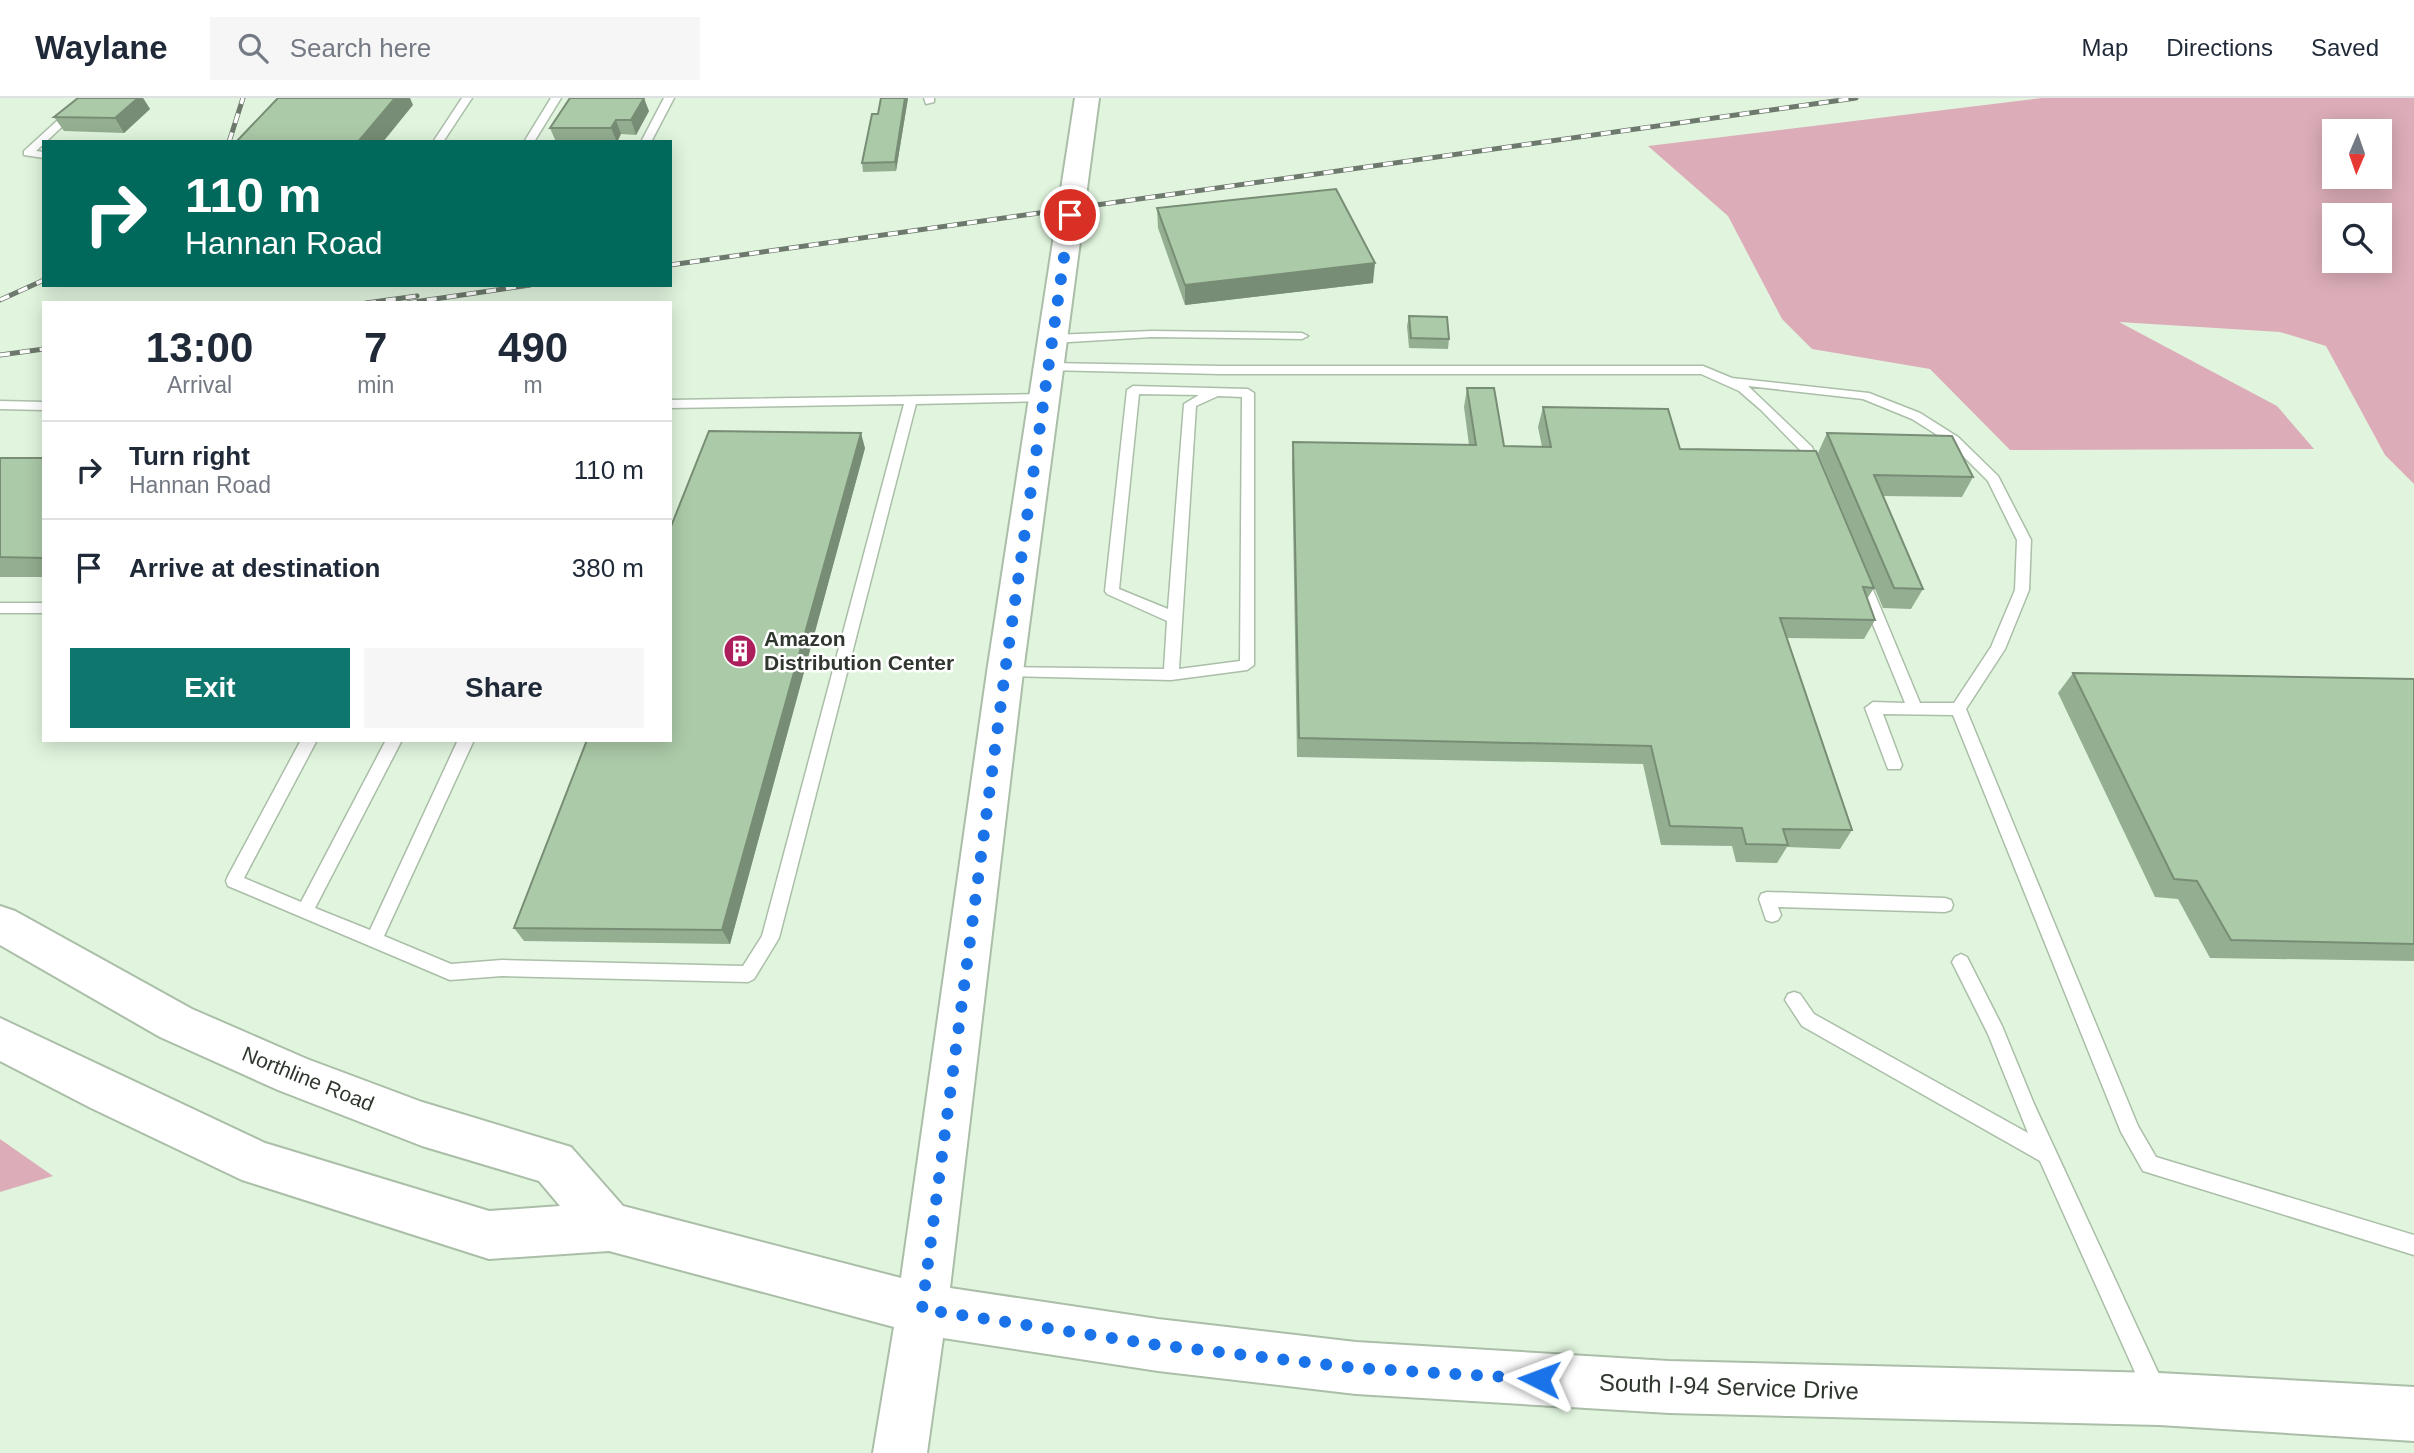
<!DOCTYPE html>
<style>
:root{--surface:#fff;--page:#f6f6f7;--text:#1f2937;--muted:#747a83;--line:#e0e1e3;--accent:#0f766e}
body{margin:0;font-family:Helvetica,sans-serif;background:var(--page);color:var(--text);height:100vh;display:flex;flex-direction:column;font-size:26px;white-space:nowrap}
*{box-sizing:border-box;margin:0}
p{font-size:23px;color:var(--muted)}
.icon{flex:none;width:38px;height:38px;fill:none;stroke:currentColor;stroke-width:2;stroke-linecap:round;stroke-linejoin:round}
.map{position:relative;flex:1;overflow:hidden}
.details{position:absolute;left:42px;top:203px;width:630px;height:441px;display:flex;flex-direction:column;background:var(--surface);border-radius:0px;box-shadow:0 4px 18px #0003}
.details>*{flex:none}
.hud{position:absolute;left:42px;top:42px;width:630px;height:147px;border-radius:0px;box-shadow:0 4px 18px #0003;background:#00695c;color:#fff;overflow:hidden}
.needle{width:46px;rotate:182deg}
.fabs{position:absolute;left:2322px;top:21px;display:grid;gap:14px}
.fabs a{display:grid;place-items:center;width:70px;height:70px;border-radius:0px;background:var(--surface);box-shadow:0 4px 18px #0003;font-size:35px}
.pin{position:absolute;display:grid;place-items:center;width:60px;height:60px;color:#fff;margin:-30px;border:4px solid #fff;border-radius:50%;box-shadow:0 2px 7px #0007}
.me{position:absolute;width:77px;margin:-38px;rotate:273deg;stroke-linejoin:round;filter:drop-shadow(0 0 5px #0008)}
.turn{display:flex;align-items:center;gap:24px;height:147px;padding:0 28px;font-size:32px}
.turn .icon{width:91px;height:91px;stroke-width:2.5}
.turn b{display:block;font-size:49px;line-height:60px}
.eta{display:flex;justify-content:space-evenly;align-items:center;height:119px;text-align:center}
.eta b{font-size:42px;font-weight:700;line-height:49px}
.button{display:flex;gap:14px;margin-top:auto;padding:14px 28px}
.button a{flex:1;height:80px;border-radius:0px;background:var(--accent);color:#fff;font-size:28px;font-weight:700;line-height:80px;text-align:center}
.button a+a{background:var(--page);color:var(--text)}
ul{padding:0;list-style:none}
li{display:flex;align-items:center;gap:21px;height:98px;padding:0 28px;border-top:2px solid var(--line)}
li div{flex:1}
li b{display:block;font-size:26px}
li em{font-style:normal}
header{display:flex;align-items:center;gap:42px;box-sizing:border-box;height:98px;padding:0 35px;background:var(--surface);border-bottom:2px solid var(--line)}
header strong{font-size:33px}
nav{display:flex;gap:38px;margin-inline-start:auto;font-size:24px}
.search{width:490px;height:63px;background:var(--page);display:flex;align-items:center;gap:18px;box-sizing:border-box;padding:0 24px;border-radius:0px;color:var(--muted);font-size:26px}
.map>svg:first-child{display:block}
.forest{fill:#dcadb9;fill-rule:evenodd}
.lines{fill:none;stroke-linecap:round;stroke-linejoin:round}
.lane-casing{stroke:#aabea8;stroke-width:3}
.secondary-casing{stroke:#aabea8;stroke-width:4}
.lane{fill:#fff;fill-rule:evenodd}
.secondary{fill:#fff;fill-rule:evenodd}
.rail-casing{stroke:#6d796c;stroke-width:5}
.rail{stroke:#fff;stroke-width:3.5;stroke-dasharray:10;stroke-linecap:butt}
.wall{fill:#93ae90}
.shaded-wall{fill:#788d75}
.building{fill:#abcaa7;stroke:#788d75;stroke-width:2}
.route{stroke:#1a73e8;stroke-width:12;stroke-dasharray:0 21.6}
.labels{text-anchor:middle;stroke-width:5;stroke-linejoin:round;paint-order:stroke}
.poi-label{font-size:21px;font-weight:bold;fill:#2f372e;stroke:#fff;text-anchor:start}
.street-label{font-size:21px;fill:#2f372e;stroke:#fff}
.near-street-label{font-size:24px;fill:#2f372e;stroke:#fff}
</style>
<header>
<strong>Waylane</strong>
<div class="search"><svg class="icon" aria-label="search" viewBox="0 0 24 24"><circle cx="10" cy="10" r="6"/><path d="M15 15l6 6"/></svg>Search here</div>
<nav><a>Map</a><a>Directions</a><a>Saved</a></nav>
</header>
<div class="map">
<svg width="2414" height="1355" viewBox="0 0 2414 1355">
<rect width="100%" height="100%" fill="#e1f5de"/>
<!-- forest -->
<path class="forest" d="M2042,0H2414V386L2385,357L2326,248L2280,234L2119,224L2277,308L2314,351L2010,352L1930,271L1812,251L1782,221L1728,118L1648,48ZM2334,33H2380V79H2334ZM2334,117H2380V163H2334Z
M0,1041L53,1078L0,1094Z"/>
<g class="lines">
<defs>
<path id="lane" d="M82,0H93L36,53L44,54V60L24,57V53Z
M462,0H472L443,44H433Z
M551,0H561L534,44H524Z
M664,0H674L651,44H641Z
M924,0H934V4L926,6Z
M1152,233L1302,235L1308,238L1302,241L1152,239L1053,245L1047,241L1053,237Z
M1049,265L1220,268H1703L1732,280L1869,295L1920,315L1958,339L1998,378L2031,442L2029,492L2005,551L1966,611L2138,1028L2156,1059L2414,1137V1157L2143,1073L2121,1034L1953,617L1883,616L1902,667L1900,671H1888L1865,610L1873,604L1905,605L1854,480L1856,477L1861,475L1868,480L1920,605H1954L1991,549L2015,492L2017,442L1988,383L1950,345L1912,321L1863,301L1748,288L1812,349L1822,372L1821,375H1811L1802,354L1761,312L1739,293L1701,276H1220L1045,272V266Z
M1133,288L1248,291L1254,295V567L1247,572L1171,582L1000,578L998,574L1005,569L1164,571L1167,523L1107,496L1105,493L1127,292ZM1139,296L1199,297L1184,306L1168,511L1119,491ZM1218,298L1242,299L1240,563L1179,571L1196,308Z
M1045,296L1049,297V303L916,306L779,840L754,881L748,884L502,878L450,882L228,788L226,783L228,778L301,642H317L244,780L301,804L386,642H402L315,810L370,832L458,642H474L384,838L451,866L502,862L743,868L762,838L904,306L670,310V302Z
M0,303L44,304V312L0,311Z
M0,505H44V515H0Z
M1767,794L1945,800L1951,802L1953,807L1951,812L1945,814L1778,809L1781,817L1778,822L1772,824L1766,822L1759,801L1761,796Z
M1961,856L1967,859L2002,928L2034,1006L2163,1285L2166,1293L2163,1301L2155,1304L2147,1301L2040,1063L1802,928L1785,902L1788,896L1794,894L1800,896L1814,916L2028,1035L1988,936L1952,864L1955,859Z"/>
<path id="secondary" d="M1075,0H1099L1023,574L950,1190L1158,1221L1356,1244L1669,1263L2159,1275L2414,1289V1343L2159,1327L1669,1315L1356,1296L1158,1273L943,1240L927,1355H873L894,1229L609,1153L489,1161L242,1082L91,1010L0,963V920L265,1045L489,1113L560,1108L539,1083L422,1048L278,992L160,939L0,847V808L15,813L192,911L307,961L422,1004L571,1049L623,1108L901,1180L987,574Z"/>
</defs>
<!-- lane casing -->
<use href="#lane" class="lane-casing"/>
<!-- secondary casing -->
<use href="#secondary" class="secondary-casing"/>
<!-- lane -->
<use href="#lane" class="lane"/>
<!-- secondary -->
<use href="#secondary" class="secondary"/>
<defs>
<path id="rail" d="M229,44L243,0
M670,167L1856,0
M0,202L44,182
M366,205L417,198
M407,205L530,187
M0,257L44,251"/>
</defs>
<!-- rail casing -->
<use href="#rail" class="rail-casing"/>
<!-- rail -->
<use href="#rail" class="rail"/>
</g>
<!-- wall -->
<path class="wall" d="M78,0H143L150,11L124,35L64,33L54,19Z
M908,0L896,73L863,74L862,65L878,16Z
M649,13L636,37L621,36L617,44H556L550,30Z
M1157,110L1373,185L1185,207L1158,130Z
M1409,218L1449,241L1448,251L1409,250L1407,228Z
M1467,290L1504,348L1542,349L1538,329L1543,309L1680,351L1874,490L1867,501L1875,522L1864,541L1787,540L1852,732L1840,751L1787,749L1777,765L1736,764L1732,748L1661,747L1643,666L1297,659L1292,364L1293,344L1469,347L1464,309Z
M1827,335L1973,379L1962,399L1883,398L1923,491L1911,511L1883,510L1818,355Z
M865,350L730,846L524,843L514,830Z
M0,360H44V479H0Z
M2073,575L2414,581V863L2210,860L2178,801L2155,799L2058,595Z"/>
<!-- shaded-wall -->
<path class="shaded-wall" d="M138,0H143L150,11L124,35L115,20Z
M392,0H410L413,7L383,44H358Z
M644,0L649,13L636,37L631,22Z
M905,0H908L896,73L895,64Z
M616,22L621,36L617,44L611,30Z
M1375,165L1373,185L1185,207V187Z
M861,335L865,350L730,846L722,832Z"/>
<!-- building -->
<path class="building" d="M78,0H138L115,20L54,19Z
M278,0H395L358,44H236Z
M570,0H644L631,22H616L611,30H550Z
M881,0H905L895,64L862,65L872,16H878Z
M1336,91L1375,165L1185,187L1157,110Z
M1409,218L1447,219L1449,241L1411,240Z
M1467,290H1494L1504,348L1551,349L1543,309L1668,311L1680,351L1816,353L1874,490L1863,489L1875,522L1780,520L1852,732L1783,731L1788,747L1746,746L1742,730L1670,728L1651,648L1299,640L1293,344L1476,347Z
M709,333L861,335L722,832L514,830L587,642H670V431Z
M1827,335L1952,338L1973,379L1874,377L1923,491L1894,490Z
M0,360H44V460L0,459Z
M2073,575L2414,581V846L2231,842L2197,783L2174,781Z"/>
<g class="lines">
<!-- route -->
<path class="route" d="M1070,117L1005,574L922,1211L1158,1247L1356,1270L1539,1281"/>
</g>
<!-- icons -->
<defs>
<symbol id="building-disc" viewBox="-11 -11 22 22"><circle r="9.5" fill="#ac1f5c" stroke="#fff"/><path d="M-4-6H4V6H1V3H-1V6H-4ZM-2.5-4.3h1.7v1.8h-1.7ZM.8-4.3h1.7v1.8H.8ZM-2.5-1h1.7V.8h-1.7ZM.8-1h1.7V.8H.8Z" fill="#fff"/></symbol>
</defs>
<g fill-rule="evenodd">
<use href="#building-disc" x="721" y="534" width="38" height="38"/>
</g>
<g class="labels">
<!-- poi labels -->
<g class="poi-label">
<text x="764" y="548">Amazon<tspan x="764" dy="24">Distribution Center</tspan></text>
</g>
<!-- street labels -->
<g class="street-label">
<text transform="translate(308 981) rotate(22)" y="7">Northline Road</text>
</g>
<!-- near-street labels -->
<g class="near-street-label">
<text transform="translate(1729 1289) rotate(2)" y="8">South I-94 Service Drive</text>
</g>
</g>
</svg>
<div class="fabs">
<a><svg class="needle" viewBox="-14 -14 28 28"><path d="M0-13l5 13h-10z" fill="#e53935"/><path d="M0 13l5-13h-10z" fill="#747a83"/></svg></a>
<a><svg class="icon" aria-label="search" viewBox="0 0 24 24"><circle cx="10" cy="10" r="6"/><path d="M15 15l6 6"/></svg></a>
</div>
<div class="pin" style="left:1070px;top:117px;background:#d93025"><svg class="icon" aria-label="arrive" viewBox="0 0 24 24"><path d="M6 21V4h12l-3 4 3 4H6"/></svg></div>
<svg class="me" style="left:1539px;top:1281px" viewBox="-20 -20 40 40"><path d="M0-17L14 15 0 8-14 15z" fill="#1a73e8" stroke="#fff" stroke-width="4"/></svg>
<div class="hud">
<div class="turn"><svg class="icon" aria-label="right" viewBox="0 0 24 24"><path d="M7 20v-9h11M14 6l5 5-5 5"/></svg><div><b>110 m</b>Hannan Road</div></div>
</div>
<section class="details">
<div class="eta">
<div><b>13:00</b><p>Arrival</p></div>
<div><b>7</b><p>min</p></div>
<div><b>490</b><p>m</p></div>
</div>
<ul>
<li><svg class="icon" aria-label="right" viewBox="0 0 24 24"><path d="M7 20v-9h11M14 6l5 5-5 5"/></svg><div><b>Turn right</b><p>Hannan Road</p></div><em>110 m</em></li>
<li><svg class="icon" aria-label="arrive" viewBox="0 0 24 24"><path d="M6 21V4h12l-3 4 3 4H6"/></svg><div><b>Arrive at destination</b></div><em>380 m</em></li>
</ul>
<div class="button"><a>Exit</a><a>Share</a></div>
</section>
</div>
